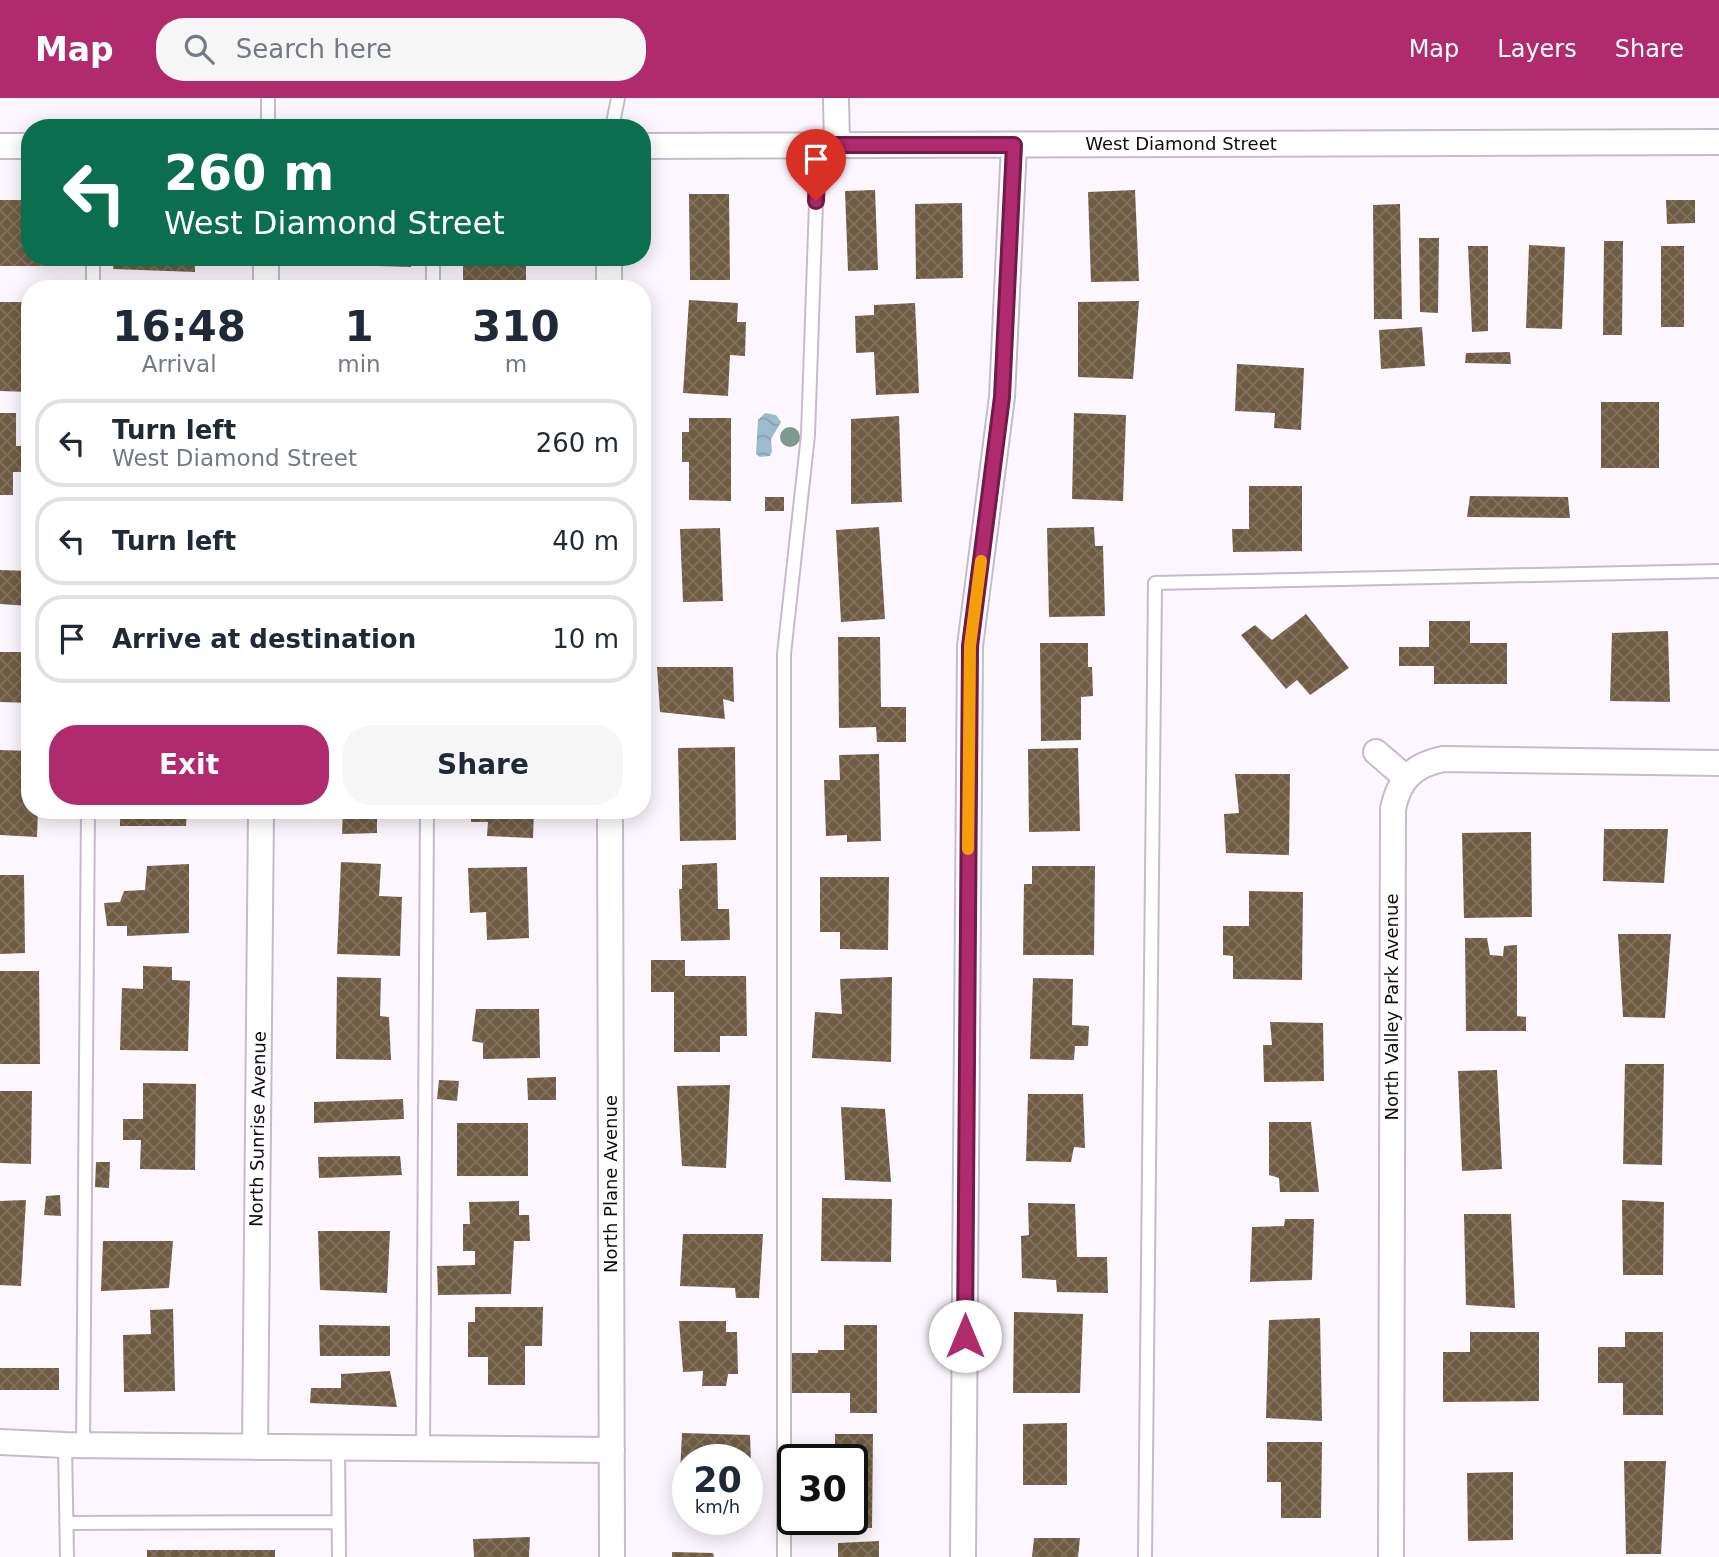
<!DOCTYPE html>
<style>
:root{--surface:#fff;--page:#f6f6f7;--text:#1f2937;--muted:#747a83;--line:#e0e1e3;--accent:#b02a6e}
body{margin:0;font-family:"DejaVu Sans",sans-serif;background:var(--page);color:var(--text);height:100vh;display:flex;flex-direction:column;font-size:26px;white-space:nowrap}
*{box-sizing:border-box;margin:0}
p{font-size:23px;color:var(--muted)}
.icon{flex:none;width:38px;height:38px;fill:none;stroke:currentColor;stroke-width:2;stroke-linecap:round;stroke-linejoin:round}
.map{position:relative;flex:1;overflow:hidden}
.sheet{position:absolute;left:21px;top:182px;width:630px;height:539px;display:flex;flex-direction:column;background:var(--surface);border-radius:28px;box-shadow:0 4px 18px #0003}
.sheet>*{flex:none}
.banner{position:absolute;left:21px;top:21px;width:630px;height:147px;border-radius:28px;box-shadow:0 4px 18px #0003;background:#0b6e4f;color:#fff;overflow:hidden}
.speed{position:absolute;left:672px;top:1346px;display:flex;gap:14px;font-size:35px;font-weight:700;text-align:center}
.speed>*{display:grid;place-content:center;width:91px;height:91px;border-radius:50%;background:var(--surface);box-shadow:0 4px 18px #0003;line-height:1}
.speed small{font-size:18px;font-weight:400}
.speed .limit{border:4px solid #111;border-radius:10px;background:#fff;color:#111}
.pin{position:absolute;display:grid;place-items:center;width:60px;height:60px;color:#fff;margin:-72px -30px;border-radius:50% 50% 50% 0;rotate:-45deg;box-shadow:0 0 7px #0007}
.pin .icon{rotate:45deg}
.me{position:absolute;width:77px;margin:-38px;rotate:0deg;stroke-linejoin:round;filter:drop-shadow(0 0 5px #0008)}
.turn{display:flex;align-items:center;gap:24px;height:147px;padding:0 28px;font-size:32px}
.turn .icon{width:91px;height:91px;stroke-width:2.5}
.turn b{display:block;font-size:49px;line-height:60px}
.eta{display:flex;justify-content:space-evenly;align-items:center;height:119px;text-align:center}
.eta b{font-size:42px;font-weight:800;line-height:49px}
.action{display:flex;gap:14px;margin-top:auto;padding:14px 28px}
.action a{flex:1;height:80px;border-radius:28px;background:var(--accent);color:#fff;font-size:28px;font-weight:800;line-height:80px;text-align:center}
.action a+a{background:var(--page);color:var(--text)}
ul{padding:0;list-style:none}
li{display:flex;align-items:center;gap:21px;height:88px;margin:0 14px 10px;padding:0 14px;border:4px solid var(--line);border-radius:28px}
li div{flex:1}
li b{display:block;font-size:26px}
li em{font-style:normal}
header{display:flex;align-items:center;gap:42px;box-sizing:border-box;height:98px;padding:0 35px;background:var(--accent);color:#fff}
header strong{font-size:33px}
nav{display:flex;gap:38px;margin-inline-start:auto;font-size:24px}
.search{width:490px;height:63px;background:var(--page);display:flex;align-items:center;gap:18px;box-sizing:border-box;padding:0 24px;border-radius:28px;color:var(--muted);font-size:26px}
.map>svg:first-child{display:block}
.water{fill:url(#water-waves)}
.building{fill:url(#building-cross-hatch)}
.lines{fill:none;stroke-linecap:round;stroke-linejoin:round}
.lane-casing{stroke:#c7bbca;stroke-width:16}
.street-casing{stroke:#c7bbca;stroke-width:28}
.lane{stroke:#fff;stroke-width:12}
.street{stroke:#fff;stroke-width:24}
.tree{fill:#7e9a8e}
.route-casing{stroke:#721b48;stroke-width:18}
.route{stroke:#b02a6e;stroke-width:12}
.slow{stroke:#f59e0b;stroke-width:12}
.labels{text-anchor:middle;stroke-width:5;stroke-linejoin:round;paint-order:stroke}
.street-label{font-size:18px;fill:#0f0b10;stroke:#fff}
</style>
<header>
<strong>Map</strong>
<div class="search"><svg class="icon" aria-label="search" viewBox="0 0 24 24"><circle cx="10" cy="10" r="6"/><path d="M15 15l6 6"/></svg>Search here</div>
<nav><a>Map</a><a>Layers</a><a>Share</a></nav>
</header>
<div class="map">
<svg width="1719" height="1459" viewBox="0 0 1719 1459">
<defs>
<pattern id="water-waves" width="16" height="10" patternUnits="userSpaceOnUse" patternTransform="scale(1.75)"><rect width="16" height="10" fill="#9bbbce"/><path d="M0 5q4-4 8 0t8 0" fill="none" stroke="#849fb0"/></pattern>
<pattern id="building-cross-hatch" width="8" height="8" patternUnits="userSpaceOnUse" patternTransform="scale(1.75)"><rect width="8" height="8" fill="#6f5c43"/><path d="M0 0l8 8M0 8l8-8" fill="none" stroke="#817260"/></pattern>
</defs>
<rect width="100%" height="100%" fill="#fcf7fe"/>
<!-- water -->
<path class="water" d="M765,315L776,317L781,324L771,341L772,353L770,358L760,359L756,356L758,322Z"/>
<!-- building -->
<path class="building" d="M875,92L878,172L848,173L845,93Z
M1135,92L1139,183L1091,184L1088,94Z
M689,96H729L730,182H690Z
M0,102H30V159H60V168H0Z
M1666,102H1695V125L1667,126Z
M962,105L963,180L916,181L915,106Z
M1400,106L1402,221H1374L1373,107Z
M1419,140H1439L1438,215L1420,214Z
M1604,143H1623L1622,237H1603Z
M1529,147L1565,149L1562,231L1526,230Z
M1468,148H1488V233L1472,234Z
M1661,148H1684V229H1661Z
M114,159H195V174L113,171Z
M379,159H411V169L379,168Z
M463,159H526V184H463Z
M689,202L738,205L737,224H746L745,258L730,257L728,298L683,295Z
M1139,203L1133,281L1078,279V204Z
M0,204H30V294L0,293Z
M915,205L919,295L876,297L874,254L856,255L855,218L874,217V207Z
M1422,229L1425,268L1381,271L1379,232Z
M1510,254L1511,266L1465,265L1466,255Z
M1237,266L1304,270L1301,332L1274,330L1275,315L1235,313Z
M1601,304H1659V370H1601Z
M0,315H16V348H30V374H13V397H0Z
M1074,315L1126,317L1123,403L1072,401Z
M899,318L902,404L851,406V321Z
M689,320H731V403L689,402V364H682V334H689Z
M1249,388H1302V453L1233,454L1232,431H1249Z
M1470,398L1568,399L1570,420L1467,419Z
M765,399H784V413H765Z
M879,429L885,521L841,524L836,432Z
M1094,429L1095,448H1103L1105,518L1049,519L1047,430Z
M720,430L723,503L683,504L680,431Z
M0,472L30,473V508L0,506Z
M1306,516L1349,570L1310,597L1297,582L1286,591L1241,537L1255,527L1272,542Z
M1429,523H1470V545H1507V586H1434V568H1399V549H1429Z
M1668,533L1670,604L1610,603L1612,535Z
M838,539H880L881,609H906V644H877L876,629L839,630Z
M1040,545H1088V569H1092L1093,598L1081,599V642L1041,643Z
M0,554H30V605L0,604Z
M657,569H733L734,604L723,601L725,621L660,614Z
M735,649L736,742L680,743L678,650Z
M1078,650L1080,733L1029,734L1028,651Z
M0,652L30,653V712H38L37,739L0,737Z
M879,656L881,743L847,744V737L826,738L824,682H840L839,657Z
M1235,676H1290L1289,757L1226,755L1224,716L1239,715Z
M120,712H187L186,728H120Z
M343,712H377V735L342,736Z
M471,712H534L533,740L487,738L488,724H471Z
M1604,731H1668L1664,785L1603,783Z
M1531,734L1532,819L1464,820L1462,735Z
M341,764L381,766L379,798L402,799L400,858L337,856Z
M717,765L718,811H729L730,842L681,843L679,791H682V767Z
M189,766V835L127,838V828H107L104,805L120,804L124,793L145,792L147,768Z
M1032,768H1095L1094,857H1023L1024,786H1032Z
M527,769L529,840L487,842L486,814L470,815L468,770Z
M0,777H24L25,855L0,856Z
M820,779H889L888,852L840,851V834H820Z
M1249,793L1303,794L1302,882L1233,881V858L1223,857V828H1249Z
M1618,836H1671L1665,920L1623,919Z
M1465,840H1487L1490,857L1503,858L1504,848L1517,847V918L1526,919V933H1466Z
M651,862H685V878H746L747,938H720V954H674V894H651Z
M143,868L172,869V882L190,883L188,953L120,952L122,890L143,891Z
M0,873H39L40,966H0Z
M337,879L381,880L380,918L389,919L391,962L336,961Z
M892,879L891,964L812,960L815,914L842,916L840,881Z
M1033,880L1073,881L1072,927L1089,928L1088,948H1075L1074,962L1030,961Z
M476,911H539L540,960L483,961V945L472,943Z
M1270,924L1323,925L1324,983L1264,984L1263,947H1272Z
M1625,966H1664L1662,1067L1623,1066Z
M1497,972L1502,1071L1462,1073L1458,973Z
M556,979V1002H528L527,980Z
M439,982L459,983L457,1003L437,1001Z
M143,985L196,986L195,1072L140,1071L141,1042H123V1021H143Z
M730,987L726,1070L682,1068L677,988Z
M0,993H32L31,1066L0,1065Z
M1028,996H1083L1085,1050L1074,1049L1071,1064L1026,1063Z
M403,1001L404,1021L314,1025V1004Z
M841,1009L885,1011L891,1084L845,1082Z
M1269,1024H1311L1319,1094H1280L1279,1080L1269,1077Z
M457,1025H528V1078H457Z
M400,1058L402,1077L319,1080L318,1059Z
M96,1064H110L109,1090L95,1089Z
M60,1097L61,1118L44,1117L46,1098Z
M822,1100L892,1101L891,1164L821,1163Z
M26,1102L21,1188L0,1187V1103Z
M1622,1102L1664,1104L1663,1177H1623Z
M519,1103V1117H529L530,1143H514L511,1196L438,1197L437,1168L475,1167V1153H463V1126H470L469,1104Z
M1028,1105L1075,1106L1077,1159H1107L1108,1195L1057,1194L1056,1182L1022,1180L1021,1138L1029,1137Z
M1464,1116H1511L1515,1210L1466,1207Z
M1285,1121H1314L1312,1182L1250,1184L1252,1129L1284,1128Z
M318,1133H390L387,1195L320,1192Z
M683,1136H763L759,1200H736L735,1190L680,1188Z
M103,1143H173L169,1190L101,1193Z
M475,1209H543L542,1248H525V1287H488V1259H468V1224H475Z
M173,1211L175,1293L124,1294L123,1237L151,1236L150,1212Z
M1014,1214L1083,1216L1080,1295H1013Z
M1320,1220L1322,1323L1266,1320L1269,1222Z
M679,1223H726V1234H737L738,1276H728L726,1288H702L703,1273L683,1274Z
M319,1227L390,1228V1258H320Z
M844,1227H877V1315H850V1295H789V1255H818V1252H844Z
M1470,1234H1539V1303L1443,1304V1254H1470Z
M1625,1234H1663V1317H1623V1285H1598V1249H1625Z
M0,1270H59V1292H0Z
M390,1273L397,1309L310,1305L311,1290H341V1276Z
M1067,1325V1387H1023V1326Z
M682,1335L750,1337L752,1393H747V1362H688V1396H679Z
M835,1336H873L872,1430H817V1421H852V1362H835Z
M1267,1344H1322L1321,1420H1281V1384H1267Z
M1624,1363H1666L1661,1456H1626Z
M1513,1374V1442L1468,1443L1467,1375Z
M530,1439L529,1459H474L473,1441Z
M1034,1440H1080L1078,1459H1032Z
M879,1443V1459H838V1445Z
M147,1452H275V1459H147Z
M672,1454L713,1455L714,1459H672Z"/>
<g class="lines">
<defs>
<path id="lane" d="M268,30V0
M612,30L618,0
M93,191V159
M433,191V159
M65,1347L67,1459
M83,1347L88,712
M338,1349L339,1459
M423,1350L427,712
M66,1425L338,1424
M784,1459V556L808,337L818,47
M1145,1459L1155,485L1719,473"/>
<path id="street" d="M836,0L837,47
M0,48H30
M642,48L1719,44
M609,159V191
M266,191V159
M1376,654L1406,680
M610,712L612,1459
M0,1344L65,1347L612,1352
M255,1349L261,712
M963,1459L970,548L1002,299L1014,47
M1391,1459L1393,711C1399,681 1414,667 1443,661L1719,665"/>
</defs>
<!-- lane casing -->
<use href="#lane" class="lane-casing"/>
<!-- street casing -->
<use href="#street" class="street-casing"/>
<!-- lane -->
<use href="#lane" class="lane"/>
<!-- street -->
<use href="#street" class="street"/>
</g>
<!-- trees -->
<circle class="tree" cx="790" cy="339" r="10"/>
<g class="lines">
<defs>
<path id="route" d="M816,103L818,47H1014L1002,299L970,548L965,1238"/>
</defs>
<!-- route casing -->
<use href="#route" class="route-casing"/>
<!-- route -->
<use href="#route" class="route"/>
<!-- slow -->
<path class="slow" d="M968,751L970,548L981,463"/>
</g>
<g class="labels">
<!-- street labels -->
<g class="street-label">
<text x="1181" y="52">West Diamond Street</text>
<text transform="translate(1392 909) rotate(-90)" y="6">North Valley Park Avenue</text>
<text transform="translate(258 1031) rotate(-89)" y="6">North Sunrise Avenue</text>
<text transform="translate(611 1086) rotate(-90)" y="6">North Plane Avenue</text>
</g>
</g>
</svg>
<div class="speed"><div>20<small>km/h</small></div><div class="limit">30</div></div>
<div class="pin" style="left:816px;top:103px;background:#d93025"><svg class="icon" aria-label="arrive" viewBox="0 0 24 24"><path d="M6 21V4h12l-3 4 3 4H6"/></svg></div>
<svg class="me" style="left:965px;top:1238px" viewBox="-20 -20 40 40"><circle r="19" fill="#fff"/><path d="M0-13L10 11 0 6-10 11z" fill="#b02a6e"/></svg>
<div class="banner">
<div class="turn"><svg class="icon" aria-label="left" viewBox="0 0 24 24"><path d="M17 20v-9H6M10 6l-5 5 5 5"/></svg><div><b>260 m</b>West Diamond Street</div></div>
</div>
<section class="sheet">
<div class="eta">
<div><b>16:48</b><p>Arrival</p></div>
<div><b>1</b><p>min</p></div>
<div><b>310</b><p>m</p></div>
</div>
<ul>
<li><svg class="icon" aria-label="left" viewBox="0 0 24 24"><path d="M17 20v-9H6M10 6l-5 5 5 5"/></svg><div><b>Turn left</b><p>West Diamond Street</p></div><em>260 m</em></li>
<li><svg class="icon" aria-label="left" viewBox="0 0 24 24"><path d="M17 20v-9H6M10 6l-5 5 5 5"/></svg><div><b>Turn left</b></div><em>40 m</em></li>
<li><svg class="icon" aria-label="arrive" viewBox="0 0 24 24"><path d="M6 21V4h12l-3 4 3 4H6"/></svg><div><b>Arrive at destination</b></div><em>10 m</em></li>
</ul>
<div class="action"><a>Exit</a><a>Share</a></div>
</section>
</div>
